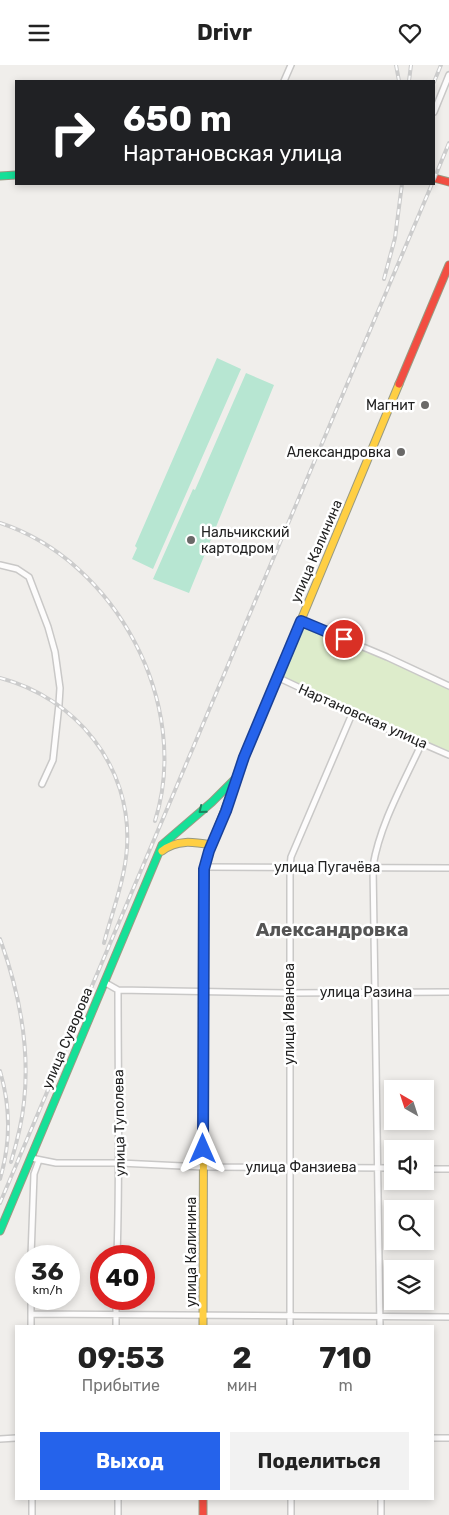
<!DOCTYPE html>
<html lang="ru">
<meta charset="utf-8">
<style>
:root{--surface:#fff;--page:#f2f2f2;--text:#222;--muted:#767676;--accent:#2563eb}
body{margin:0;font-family:Rubik,sans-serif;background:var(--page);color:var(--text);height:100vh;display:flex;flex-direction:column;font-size:19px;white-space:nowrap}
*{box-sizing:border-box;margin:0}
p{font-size:16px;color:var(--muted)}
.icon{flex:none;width:28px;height:28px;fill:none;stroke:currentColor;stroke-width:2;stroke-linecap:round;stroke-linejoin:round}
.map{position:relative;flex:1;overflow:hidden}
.panel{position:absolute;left:15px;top:1260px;width:419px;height:175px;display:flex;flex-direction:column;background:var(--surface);border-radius:0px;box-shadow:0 2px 8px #0003}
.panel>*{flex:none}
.guide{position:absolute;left:15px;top:15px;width:420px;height:105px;border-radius:0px;box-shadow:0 2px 8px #0003;background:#202124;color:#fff;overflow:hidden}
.needle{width:32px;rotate:321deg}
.controls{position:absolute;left:384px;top:1015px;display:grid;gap:10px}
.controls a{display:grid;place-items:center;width:50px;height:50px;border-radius:0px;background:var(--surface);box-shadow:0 2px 8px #0003;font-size:25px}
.speed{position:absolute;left:15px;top:1180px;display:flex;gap:10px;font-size:25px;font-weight:700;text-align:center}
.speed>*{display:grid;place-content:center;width:65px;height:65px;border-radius:50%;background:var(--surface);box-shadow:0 2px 8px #0003;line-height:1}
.speed small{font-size:12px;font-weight:400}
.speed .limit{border:8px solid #d22;background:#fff;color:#111}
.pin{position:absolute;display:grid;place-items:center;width:42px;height:42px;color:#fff;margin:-21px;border:2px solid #fff;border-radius:50%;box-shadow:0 1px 5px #0007}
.me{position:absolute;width:55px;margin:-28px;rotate:0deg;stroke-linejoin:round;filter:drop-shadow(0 0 4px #0008)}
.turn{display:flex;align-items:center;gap:18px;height:105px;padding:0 25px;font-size:22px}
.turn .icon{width:65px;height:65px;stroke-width:2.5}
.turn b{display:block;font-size:35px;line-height:42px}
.eta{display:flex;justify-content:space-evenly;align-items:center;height:85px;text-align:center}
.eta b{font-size:30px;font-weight:700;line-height:35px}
.button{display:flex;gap:10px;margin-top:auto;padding:10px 25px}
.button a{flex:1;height:58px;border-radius:0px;background:var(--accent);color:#fff;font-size:20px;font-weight:700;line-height:58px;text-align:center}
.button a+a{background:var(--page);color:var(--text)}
header{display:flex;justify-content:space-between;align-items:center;height:65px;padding:0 25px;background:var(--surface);font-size:22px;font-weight:700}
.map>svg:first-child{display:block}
.grass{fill:#ddeccb}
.pitch{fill:#b7e6d2}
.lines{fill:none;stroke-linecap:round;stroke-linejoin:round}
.street-casing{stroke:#c9c8c7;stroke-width:8}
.fast-casing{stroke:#999a82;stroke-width:9}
.slow-casing{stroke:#999a82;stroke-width:9}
.jam-casing{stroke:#999a82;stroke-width:9}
.street{stroke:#fdfcfc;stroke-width:5}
.fast{stroke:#16e098;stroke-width:7}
.slow{stroke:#ffcf43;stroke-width:7}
.jam{stroke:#f24e42;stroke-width:7}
.rail-casing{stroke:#ccc;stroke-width:4}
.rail{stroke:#fff;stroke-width:2;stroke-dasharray:5.5;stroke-linecap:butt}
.oneway{stroke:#1c815d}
.route-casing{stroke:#184099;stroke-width:12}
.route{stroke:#2563eb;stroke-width:9}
.poi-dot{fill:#6a6968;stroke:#fff;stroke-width:2}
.labels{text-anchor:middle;stroke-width:5;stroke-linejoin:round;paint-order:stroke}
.poi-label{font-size:14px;fill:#222;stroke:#fff;text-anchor:end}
.street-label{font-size:14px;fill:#222;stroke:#fff}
.district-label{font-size:19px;font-weight:bold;fill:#555;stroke:#fff}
</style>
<header><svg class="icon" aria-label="menu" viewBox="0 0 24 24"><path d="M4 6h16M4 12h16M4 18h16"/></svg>Drivr<svg class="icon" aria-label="heart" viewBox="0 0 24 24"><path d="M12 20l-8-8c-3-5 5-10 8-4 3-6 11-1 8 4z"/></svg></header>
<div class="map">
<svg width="449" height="1450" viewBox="0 0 449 1450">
<rect width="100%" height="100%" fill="#f0eeeb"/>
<!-- grass -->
<path class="grass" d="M301,556L449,621V690L277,612Z"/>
<!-- pitch -->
<path class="pitch" d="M217,293L241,304L153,504L132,494L137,483L135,481Z
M246,308L274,320L189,528L153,514L193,424L195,425Z"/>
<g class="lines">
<defs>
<path id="street" d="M284,16L291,0
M434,47L449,10
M0,500L17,504L29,512L48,562L55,587L60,623L59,639L53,695L42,719
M301,556L387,592L449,621
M277,612L421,680H426L449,690
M205,802L449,803
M104,917L118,925L289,928L449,927
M31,1093L56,1098H120L203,1102L392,1103
M425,1104H449
M31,1191L34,1109L39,1095
M117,1191C120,1102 118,1014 118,925
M31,1234V1261
M31,1249L449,1252
M116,1261V1234
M290,1261V802L291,792L352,649
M380,1261L373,801C380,759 403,719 421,680
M432,1373H449
M0,1374L16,1373
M32,1434V1450
M118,1434V1450
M291,1434V1450
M381,1434V1450"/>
<path id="fast" d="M0,111L16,110
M0,1166L162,780L212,737L235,714"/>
<path id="slow" d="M255,666L399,319
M162,786C177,774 194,777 212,780
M203,1261L204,861"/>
<path id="jam" d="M434,113L449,117
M399,319L449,200
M204,861V804L209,786L255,666
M203,1434V1450"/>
</defs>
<!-- street casing -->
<use href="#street" class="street-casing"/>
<!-- fast casing -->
<use href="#fast" class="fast-casing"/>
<!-- slow casing -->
<use href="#slow" class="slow-casing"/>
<!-- jam casing -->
<use href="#jam" class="jam-casing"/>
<!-- street -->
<use href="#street" class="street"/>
<!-- fast -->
<use href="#fast" class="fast"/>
<!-- slow -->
<use href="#slow" class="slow"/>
<!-- jam -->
<use href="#jam" class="jam"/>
<defs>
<path id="rail" d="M396,0L399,16
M409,16L411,0
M434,17L441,0
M434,114L449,78
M384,214L395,173L402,119
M0,458C116,496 192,639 155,756
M0,613C76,633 132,701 127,782C125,815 112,847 104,878
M0,874C19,926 30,982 24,1037C22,1057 17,1077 11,1097
M0,1006C11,1043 11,1077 0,1114
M0,1138L432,119"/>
</defs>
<!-- rail casing -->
<use href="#rail" class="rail-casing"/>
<!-- rail -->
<use href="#rail" class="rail"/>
</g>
<!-- one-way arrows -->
<defs><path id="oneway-chevron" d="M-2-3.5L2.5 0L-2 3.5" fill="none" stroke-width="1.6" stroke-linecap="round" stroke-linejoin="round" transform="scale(1.25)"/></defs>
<use class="oneway" href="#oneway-chevron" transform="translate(202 745) rotate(141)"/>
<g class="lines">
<defs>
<path id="route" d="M203,1084L204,804L209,786L226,746L244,692L301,556L344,574"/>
</defs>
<!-- route casing -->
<use href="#route" class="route-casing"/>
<!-- route -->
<use href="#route" class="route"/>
</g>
<!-- markers -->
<g class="poi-dot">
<circle cx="425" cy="340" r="5"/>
<circle cx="401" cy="387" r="5"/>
<circle cx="191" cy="475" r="5"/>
</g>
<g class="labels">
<!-- poi labels -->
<g class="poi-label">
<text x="415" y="345">Магнит</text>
<text x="391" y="392">Александровка</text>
<text x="201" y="472" text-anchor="start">Нальчикский<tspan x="201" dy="16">картодром</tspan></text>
</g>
<!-- street labels -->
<g class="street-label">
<text transform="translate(316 486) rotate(-67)" y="5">улица Калинина</text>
<text transform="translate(363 651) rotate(24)" y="5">Нартановская улица</text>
<text x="327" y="807">улица Пугачёва</text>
<text x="366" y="932">улица Разина</text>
<text transform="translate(289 949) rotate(-90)" y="5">улица Иванова</text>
<text transform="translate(67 973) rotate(-67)" y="5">улица Суворова</text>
<text transform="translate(119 1058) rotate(-91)" y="5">улица Туполева</text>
<text x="301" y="1107">улица Фанзиева</text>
<text transform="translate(191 1187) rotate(-90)" y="5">улица Калинина</text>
</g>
<!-- district labels -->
<g class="district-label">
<text x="332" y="871">Александровка</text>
</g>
</g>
</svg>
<div class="controls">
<a><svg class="needle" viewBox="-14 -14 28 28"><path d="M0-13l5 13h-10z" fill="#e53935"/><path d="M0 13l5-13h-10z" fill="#767676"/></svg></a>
<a><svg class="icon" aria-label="sound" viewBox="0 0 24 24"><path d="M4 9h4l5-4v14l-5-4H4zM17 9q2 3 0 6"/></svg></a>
<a><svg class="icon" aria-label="search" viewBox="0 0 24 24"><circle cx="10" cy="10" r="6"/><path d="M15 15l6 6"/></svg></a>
<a><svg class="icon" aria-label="layers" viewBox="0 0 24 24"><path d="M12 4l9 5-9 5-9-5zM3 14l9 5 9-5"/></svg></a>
</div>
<div class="speed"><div>36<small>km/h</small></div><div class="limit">40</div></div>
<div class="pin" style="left:344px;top:574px;background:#d93025"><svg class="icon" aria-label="arrive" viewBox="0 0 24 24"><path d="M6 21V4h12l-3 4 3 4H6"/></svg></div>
<svg class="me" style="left:203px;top:1084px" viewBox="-20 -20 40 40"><path d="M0-17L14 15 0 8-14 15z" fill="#2563eb" stroke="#fff" stroke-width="4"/></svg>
<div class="guide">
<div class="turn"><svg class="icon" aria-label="right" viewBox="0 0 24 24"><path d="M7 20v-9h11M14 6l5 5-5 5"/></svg><div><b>650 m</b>Нартановская улица</div></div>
</div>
<section class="panel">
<div class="eta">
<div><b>09:53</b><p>Прибытие</p></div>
<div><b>2</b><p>мин</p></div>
<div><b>710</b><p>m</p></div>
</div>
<div class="button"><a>Выход</a><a>Поделиться</a></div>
</section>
</div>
